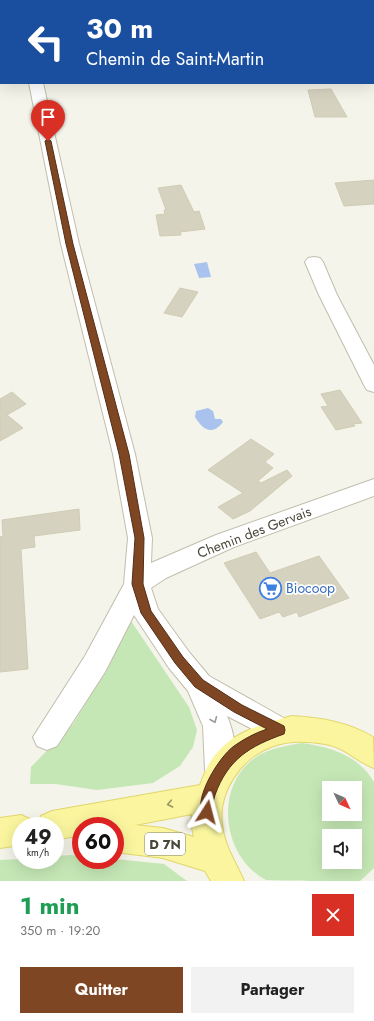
<!DOCTYPE html>
<html lang="fr">
<meta charset="utf-8">
<style>
:root{--surface:#fff;--page:#f2f2f2;--text:#222;--muted:#767676;--accent:#7f4623}
body{margin:0;font-family:Jost,sans-serif;background:var(--page);color:var(--text);height:100vh;display:flex;flex-direction:column;font-size:15px;white-space:nowrap}
*{box-sizing:border-box;margin:0}
p{font-size:13px;color:var(--muted)}
.icon{flex:none;width:22px;height:22px;fill:none;stroke:currentColor;stroke-width:2;stroke-linecap:round;stroke-linejoin:round}
.map{position:relative;height:881px;overflow:hidden}
.panel{display:flex;flex-direction:column;background:var(--surface);flex:1}
.panel>*{flex:none}
.guide{position:absolute;left:0px;top:0px;width:374px;height:84px;box-shadow:0 4px 16px #0002;background:#1a4fa0;color:#fff;overflow:hidden}
.needle{width:26px;rotate:134deg}
.controls{position:absolute;left:322px;top:781px;display:grid;gap:8px}
.controls a{display:grid;place-items:center;width:40px;height:40px;border-radius:0px;background:var(--surface);box-shadow:0 4px 16px #0002;font-size:20px}
.speed{position:absolute;left:12px;top:817px;display:flex;gap:8px;font-size:20px;font-weight:700;text-align:center}
.speed>*{display:grid;place-content:center;width:52px;height:52px;border-radius:50%;background:var(--surface);box-shadow:0 4px 16px #0002;line-height:1}
.speed small{font-size:10px;font-weight:400}
.speed .limit{border:6px solid #d22;background:#fff;color:#111}
.pin{position:absolute;display:grid;place-items:center;width:34px;height:34px;color:#fff;margin:-41px -17px;border-radius:50% 50% 50% 0;rotate:-45deg;box-shadow:0 0 4px #0007}
.pin .icon{rotate:45deg}
.me{position:absolute;width:44px;margin:-22px;rotate:9deg;stroke-linejoin:round;filter:drop-shadow(0 0 3px #0008)}
.turn{display:flex;align-items:center;gap:14px;height:84px;padding:0 20px;font-size:18px}
.turn .icon{width:52px;height:52px;stroke-width:2.5}
.turn b{display:block;font-size:28px;line-height:34px}
.round{display:grid;place-items:center;flex:none;width:42px;height:42px;border-radius:0px;background:var(--page)}
.headline{display:flex;align-items:center;justify-content:space-between;height:68px;padding:0 20px}
h1{font-size:24px;font-weight:700;line-height:30px;color:#1e9e55}
.button{display:flex;gap:8px;margin-top:auto;padding:8px 20px}
.button a{flex:1;height:46px;border-radius:0px;background:var(--accent);color:#fff;font-size:16px;font-weight:700;line-height:46px;text-align:center}
.button a+a{background:var(--page);color:var(--text)}
.map>svg:first-child{display:block}
.green{fill:#c5e7b5;fill-rule:evenodd}
.water{fill:#aac2ee}
.building{fill:#d6d2c0;stroke:#d0ccb3}
.lines{fill:none;stroke-linecap:round;stroke-linejoin:round}
.minor-casing{stroke:#c0bead;stroke-width:2}
.major-casing{stroke:#e0d76d;stroke-width:2}
.minor{fill:#fff;fill-rule:evenodd}
.major{fill:#faf59e;fill-rule:evenodd}
.oneway{stroke:#9a9992}
.oneway2{stroke:#989566}
.route{fill:#7f4623;stroke:#532e17}
.labels{text-anchor:middle;stroke-width:3.5;stroke-linejoin:round;paint-order:stroke}
.shield{fill:#fff;stroke:#7f7e74;stroke-width:1}
.shield-label{font-size:13px;font-weight:bold;fill:#484638}
.street-label{font-size:14px;fill:#484638;stroke:#fff}
.shop-label{font-size:14px;fill:#366cbe;stroke:#fff;text-anchor:start}
</style>
<div class="map">
<svg width="374" height="881" viewBox="0 0 374 881">
<rect width="100%" height="100%" fill="#f4f4ea"/>
<!-- green -->
<path class="green" d="M131,621L189,707L197,730L193,747L180,766L153,783L97,790L56,784H30L31,767L73,724L108,667Z
M302,743C331,747 358,755 374,782V868L360,881C346,881 272,881 266,880C222,857 213,786 256,757C270,748 285,746 302,743ZM329,788H355V814H329ZM329,836H355V862H329Z
M71,855L81,856V860L115,859L164,864L187,881H0V860L21,859L55,860V856Z"/>
<!-- water -->
<path class="water" d="M207,262L211,277L199,278L194,264Z
M208,408L213,411L215,419H221L223,422C212,436 203,430 195,417L196,411Z"/>
<!-- building -->
<path class="building" d="M331,89L347,117H315L308,90Z
M374,180V204L344,206L335,183Z
M181,185L194,212L199,211L205,229L180,232L181,235L160,236L156,215L165,214L164,210H166L158,188Z
M180,288L198,292L182,317L164,313Z
M340,390L362,423L353,424L355,426L336,430L321,407L328,406L321,394Z
M12,392L26,404L7,415L23,428L0,441V399Z
M251,439L274,454L265,462L273,468L258,481L261,483L287,470L292,476L250,511L233,519L218,507L243,493L208,470Z
M79,509L80,530L34,536L35,547L21,549L28,669L0,672V537L3,536L2,520Z
M256,552L270,573L319,556L349,598L299,617L297,612L283,617L279,612L260,619L224,563Z"/>
<g class="lines">
<defs>
<path id="minor" d="M373,2H374V10H373Z
M0,68H1V76H0Z
M29,83H43L79,244L135,454L152,538L151,563L216,535L374,479V496L234,547L166,578L151,588L158,609L189,652L209,676L289,721L293,730L289,739L279,743L227,716C235,734 239,761 230,779L220,783L210,779L205,770L203,726L188,691L169,668L134,615L105,672L57,746L47,750L37,746L33,737L85,656L124,584L128,538L113,454L61,244Z
M314,257L320,258L323,262L337,295L374,365V392L367,390L364,385L319,295L305,262L308,258Z"/>
<path id="major" d="M292,716C322,718 348,722 373,737L374,768C357,762 345,747 325,744C308,741 288,740 271,747C241,758 218,792 222,824C224,846 236,862 244,881H211L205,871L163,858L115,852V826H81V835L55,840V826H37L41,816L52,811L200,785C203,777 206,769 210,762C228,733 261,724 292,716ZM192,814L191,823L194,837L163,828L135,825Z
M21,815L32,820L35,826H21V845L0,848V818Z"/>
</defs>
<!-- minor casing -->
<use href="#minor" class="minor-casing"/>
<!-- major casing -->
<use href="#major" class="major-casing"/>
<!-- minor -->
<use href="#minor" class="minor"/>
<!-- major -->
<use href="#major" class="major"/>
</g>
<!-- one-way arrows -->
<defs><path id="oneway-chevron" d="M-2-3.5L2.5 0L-2 3.5" fill="none" stroke-width="1.6" stroke-linecap="round" stroke-linejoin="round"/></defs>
<use class="oneway" href="#oneway-chevron" transform="translate(214 720) rotate(68)"/>
<use class="oneway2" href="#oneway-chevron" transform="translate(170 804) rotate(169)"/>
<!-- route -->
<path class="route" d="M48,139L51,141L73,244L129,454L144,538L143,584L151,611L183,657L203,680L242,705L284,726L285,730L284,734C250,746 228,759 215,795C212,802 214,809 211,816L207,818L202,816C194,797 219,757 234,746C244,739 255,733 267,729L234,712L195,687L175,663L141,613L132,584L135,538L119,454L66,244L45,141Z"/>
<!-- icons -->
<defs>
<symbol id="supermarket-ring" viewBox="-11 -11 22 22"><circle r="9.5" fill="#fff" stroke="#3f7fe0" stroke-width="1.5"/><path d="M-6-5.5h2.5l.6 2H6L4.5 2H-2.5L-4.4-4H-6ZM-1.5 3.2a1.3 1.3 0 1 0 .1 0ZM3 3.2a1.3 1.3 0 1 0 .1 0Z" fill="#3f7fe0"/></symbol>
</defs>
<g fill-rule="evenodd">
<use href="#supermarket-ring" x="258" y="576" width="25" height="25"/>
</g>
<g class="labels">
<!-- shield labels -->
<rect class="shield" x="145" y="833" width="40" height="22" rx="3"/>
<g class="shield-label">
<text x="165" y="849">D 7N</text>
</g>
<!-- street labels -->
<g class="street-label">
<text transform="translate(254 532) rotate(-21)" y="5">Chemin des Gervais</text>
</g>
<!-- shop labels -->
<g class="shop-label">
<text x="286" y="593">Biocoop</text>
</g>
</g>
</svg>
<div class="controls">
<a><svg class="needle" viewBox="-14 -14 28 28"><path d="M0-13l5 13h-10z" fill="#e53935"/><path d="M0 13l5-13h-10z" fill="#767676"/></svg></a>
<a><svg class="icon" aria-label="sound" viewBox="0 0 24 24"><path d="M4 9h4l5-4v14l-5-4H4zM17 9q2 3 0 6"/></svg></a>
</div>
<div class="speed"><div>49<small>km/h</small></div><div class="limit">60</div></div>
<div class="pin" style="left:48px;top:141px;background:#d93025"><svg class="icon" aria-label="arrive" viewBox="0 0 24 24"><path d="M6 21V4h12l-3 4 3 4H6"/></svg></div>
<svg class="me" style="left:207px;top:812px" viewBox="-20 -20 40 40"><path d="M0-17L14 15 0 8-14 15z" fill="#7f4623" stroke="#fff" stroke-width="4"/></svg>
<div class="guide">
<div class="turn"><svg class="icon" aria-label="left" viewBox="0 0 24 24"><path d="M17 20v-9H6M10 6l-5 5 5 5"/></svg><div><b>30 m</b>Chemin de Saint-Martin</div></div>
</div>
</div>
<section class="panel">
<div class="headline"><div><h1>1 min</h1><p>350 m · 19:20</p></div><a class="round" style="background:#d93025;color:#fff"><svg class="icon" aria-label="close" viewBox="0 0 24 24"><path d="M6 6l12 12M18 6L6 18"/></svg></a></div>
<div class="button"><a>Quitter</a><a>Partager</a></div>
</section>
